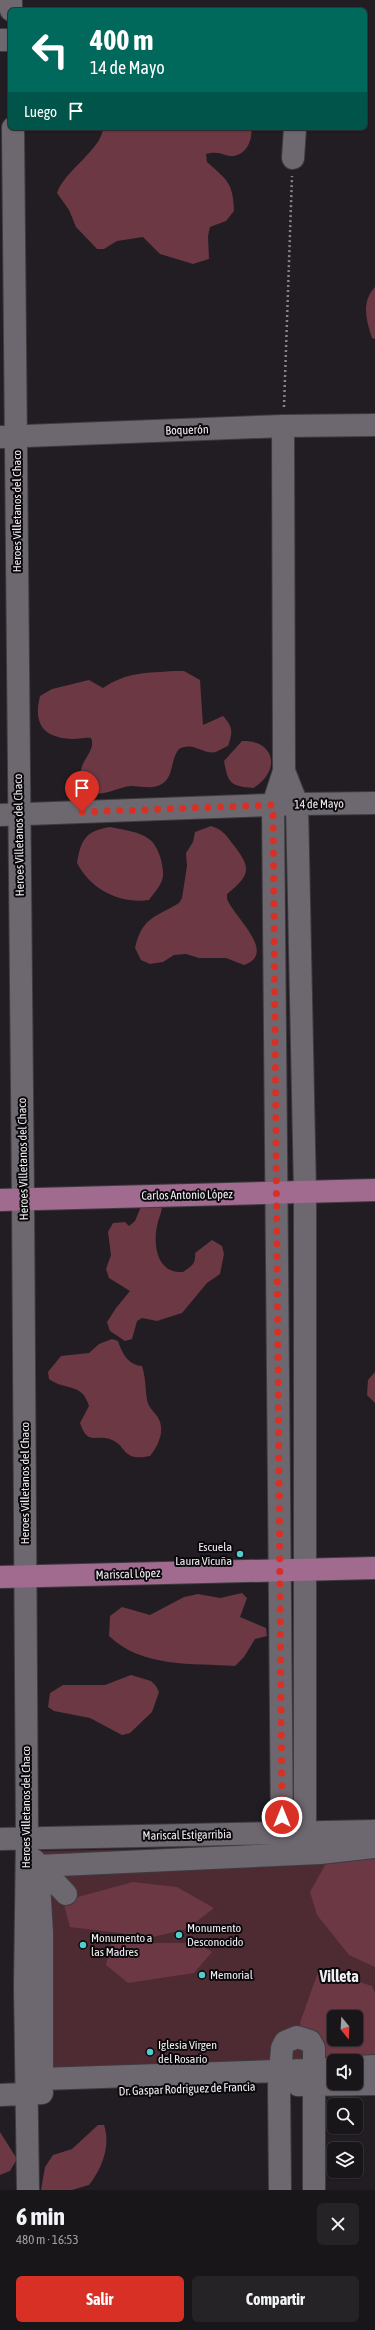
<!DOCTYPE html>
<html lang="es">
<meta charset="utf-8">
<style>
:root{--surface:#19161a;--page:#262327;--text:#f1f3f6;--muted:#9f9fa2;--line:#373539;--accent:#d93025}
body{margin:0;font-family:"Asap Condensed",sans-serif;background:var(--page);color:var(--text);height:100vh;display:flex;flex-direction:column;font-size:15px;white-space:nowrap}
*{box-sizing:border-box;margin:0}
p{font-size:13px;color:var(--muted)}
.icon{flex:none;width:22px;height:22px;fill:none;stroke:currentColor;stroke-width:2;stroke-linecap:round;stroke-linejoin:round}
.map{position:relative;height:2190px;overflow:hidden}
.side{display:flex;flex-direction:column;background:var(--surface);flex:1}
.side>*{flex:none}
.top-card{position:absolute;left:8px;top:8px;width:359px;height:122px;border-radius:6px;box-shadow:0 1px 3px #0004,0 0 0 1px var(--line);background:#00695c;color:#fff;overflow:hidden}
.needle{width:26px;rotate:162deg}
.controls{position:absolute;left:327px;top:2010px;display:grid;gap:8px}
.controls a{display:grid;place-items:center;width:36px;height:36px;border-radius:6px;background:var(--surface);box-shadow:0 1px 3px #0004,0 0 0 1px var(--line);font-size:20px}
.pin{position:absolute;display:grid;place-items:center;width:34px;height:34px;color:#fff;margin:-41px -17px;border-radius:50% 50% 50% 0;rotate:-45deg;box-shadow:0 0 4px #0007}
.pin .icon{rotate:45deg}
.me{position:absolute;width:44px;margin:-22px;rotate:0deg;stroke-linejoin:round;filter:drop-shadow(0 0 3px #0008)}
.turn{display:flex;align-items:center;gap:14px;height:84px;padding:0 16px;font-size:18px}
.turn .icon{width:52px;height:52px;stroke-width:2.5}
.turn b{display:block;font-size:28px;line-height:34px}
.then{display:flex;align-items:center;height:38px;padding:0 16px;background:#0003;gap:8px;font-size:15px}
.round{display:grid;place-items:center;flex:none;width:42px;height:42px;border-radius:6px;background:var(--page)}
.overview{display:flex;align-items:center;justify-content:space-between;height:68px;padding:0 16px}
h1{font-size:24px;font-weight:700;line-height:30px}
.primary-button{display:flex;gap:8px;margin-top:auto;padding:8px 16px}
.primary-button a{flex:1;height:46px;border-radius:6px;background:var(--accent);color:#fff;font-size:16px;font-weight:700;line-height:46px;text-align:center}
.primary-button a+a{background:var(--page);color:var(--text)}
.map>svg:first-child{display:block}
.green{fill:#4e2b33;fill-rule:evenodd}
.forest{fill:#6b3844;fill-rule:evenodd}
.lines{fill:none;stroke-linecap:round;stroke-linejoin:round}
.minor-casing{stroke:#3e3b3f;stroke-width:24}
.major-casing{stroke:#3e3b3f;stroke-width:24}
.path{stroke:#88858a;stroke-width:2.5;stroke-dasharray:2 3;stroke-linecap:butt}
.minor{stroke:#6d686f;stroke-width:22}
.major{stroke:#a16b90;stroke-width:22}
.route{stroke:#d93025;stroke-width:7;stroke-dasharray:0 12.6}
.poi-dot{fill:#52cdcd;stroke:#0a080b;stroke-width:1.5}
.labels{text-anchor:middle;stroke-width:4;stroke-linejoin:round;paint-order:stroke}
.street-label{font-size:12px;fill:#f1eef2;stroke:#0a080b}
.poi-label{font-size:12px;fill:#f1eef2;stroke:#0a080b;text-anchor:start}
.district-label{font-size:16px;font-weight:bold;fill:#f1eef2;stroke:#0a080b}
</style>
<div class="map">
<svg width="375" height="2190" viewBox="0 0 375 2190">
<rect width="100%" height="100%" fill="#211d23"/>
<!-- green -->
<path class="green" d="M375,1846V2057L39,2073L36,1851ZM334,2017H356V2039H334Z"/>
<!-- forest -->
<path class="forest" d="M103,128H251C253,139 247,154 234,156C224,157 221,150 206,154L207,162C227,180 233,182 234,211L226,221L210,227L208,236L209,259L193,264L160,254L143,237L117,241L104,249H97L76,227L69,210L57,193C64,171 102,149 103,128Z
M375,287V339L372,338C366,320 361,302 375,287Z
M174,671H184L200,680L203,725L223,716C233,727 233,732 228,746C225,747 220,750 216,752C202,755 195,741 179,749C170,760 174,777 162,784C152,790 141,786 131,786C114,787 89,807 81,778C77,762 97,752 91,738C85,737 79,739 73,739C43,738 33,724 40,696L52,689L89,680L103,688C126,672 147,673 174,671Z
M242,741C276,740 281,772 253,788C230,786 228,783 224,761Z
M211,826C223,830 225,834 232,843C251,867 252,874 227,894V899C234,917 278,953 244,965L226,958H199L186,954L174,955L163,962L150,964L141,960L135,948C142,917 156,917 179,903L182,898L187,866L186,853L193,842L195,832Z
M110,827C123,830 139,831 149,839C158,845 164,865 163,876C162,885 154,893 149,900C120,904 91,890 77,863C81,839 86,831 110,827Z
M143,1202L153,1203L162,1208C161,1214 158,1220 157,1226C153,1245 157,1274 183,1272C192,1266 196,1264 195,1253L212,1240L222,1246L224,1254L220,1274L207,1283L182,1313L157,1321L142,1318L137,1321L132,1339L125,1341L110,1331L107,1322L116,1308L130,1291L109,1278L106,1269L111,1255L108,1232L113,1223L125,1222L129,1226L135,1221Z
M112,1339L118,1341C122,1353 128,1365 142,1366C146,1379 145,1387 147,1400C148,1406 153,1411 157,1416C166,1429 159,1445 150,1456C122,1462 127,1446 112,1440C96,1433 88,1447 80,1423L89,1406C82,1382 65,1391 49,1379L48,1372L61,1356L89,1353L99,1344Z
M375,1372V1403L367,1395L368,1380Z
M242,1593L247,1598L240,1617L266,1628L267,1636L255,1639L244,1657L235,1666C193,1663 142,1668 109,1636L110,1616L122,1607L150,1615L184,1597L198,1594L220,1598Z
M131,1675L151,1681L156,1686L159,1692L152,1712L130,1733L122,1735L90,1718L54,1711L48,1707L50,1693L63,1685H105Z
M375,1847V1967L349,1955L317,1915L310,1892L329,1858Z
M133,1882L177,1887L214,1908L187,1929L153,1937L70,1927L63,1901Z
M158,1943H198L212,1952L194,1973L128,1983L106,1965L111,1944Z
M319,1969L372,1986L375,1993V2054L371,2067L356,2061L307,2063L300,2023ZM334,2017H356V2039H334Z
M98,2125H104C111,2146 102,2169 89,2185L72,2190H41L45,2167L53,2155L72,2149Z
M0,2132L17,2159L10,2171L0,2175Z"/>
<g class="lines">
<defs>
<path id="minor" d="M11,0V10
M0,40H10
M13,128L23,1198L27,1838L25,1986L28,2190
M293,158L295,128
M283,426L284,771L297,804L305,1192V1832
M0,437L283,426L375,425
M0,815L297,804L375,803
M282,1833L273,805L284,771
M0,1839L375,1831
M34,1860L66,1894
M356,2067L375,2066
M334,2069L42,2079V1933L38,1866L320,1853L375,1847
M298,2085L375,2084
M0,2095L42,2093
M280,2190L279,2086L282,2048L285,2042L297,2037L310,2041L314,2048V2190"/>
<path id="major" d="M0,1200L375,1190
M0,1577L375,1568"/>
</defs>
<!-- minor casing -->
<use href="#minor" class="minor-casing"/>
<!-- major casing -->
<use href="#major" class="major-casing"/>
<!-- path -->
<path class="path" d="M284,407L292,176"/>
<!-- minor -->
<use href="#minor" class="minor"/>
<!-- major -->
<use href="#major" class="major"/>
</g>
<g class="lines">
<!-- route -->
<path class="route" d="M82,812L273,805L282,1817"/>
</g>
<!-- markers -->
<g class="poi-dot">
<circle cx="240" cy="1554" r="4"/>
<circle cx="179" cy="1935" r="4"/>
<circle cx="83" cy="1945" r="4"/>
<circle cx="202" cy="1975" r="4"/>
<circle cx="150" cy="2052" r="4"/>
</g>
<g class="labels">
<!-- street labels -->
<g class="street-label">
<text transform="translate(187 430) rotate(-2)" y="4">Boquerón</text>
<text transform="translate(17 511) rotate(-90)" y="4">Heroes Villetanos del Chaco</text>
<text transform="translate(319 804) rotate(-1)" y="4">14 de Mayo</text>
<text transform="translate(19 835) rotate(-91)" y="4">Heroes Villetanos del Chaco</text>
<text transform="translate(23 1159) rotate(-91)" y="4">Heroes Villetanos del Chaco</text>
<text transform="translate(187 1195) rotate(-1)" y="4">Carlos Antonio López</text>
<text transform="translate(25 1483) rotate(-90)" y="4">Heroes Villetanos del Chaco</text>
<text transform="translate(128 1574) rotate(-2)" y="4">Mariscal López</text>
<text transform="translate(26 1807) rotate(-90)" y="4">Heroes Villetanos del Chaco</text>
<text transform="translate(187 1835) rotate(-1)" y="4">Mariscal Estigarribia</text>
<text transform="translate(187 2089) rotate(-2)" y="4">Dr. Gaspar Rodriguez de Francia</text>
</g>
<!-- poi labels -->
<g class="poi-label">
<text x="232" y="1551" text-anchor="end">Escuela<tspan x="232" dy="14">Laura Vicuña</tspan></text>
<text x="187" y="1932">Monumento<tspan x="187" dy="14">Desconocido</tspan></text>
<text x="91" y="1942">Monumento a<tspan x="91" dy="14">las Madres</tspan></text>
<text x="210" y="1979">Memorial</text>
<text x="158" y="2049">Iglesia Virgen<tspan x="158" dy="14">del Rosario</tspan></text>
</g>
<!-- district labels -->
<g class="district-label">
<text x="339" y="1982">Villeta</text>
</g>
</g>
</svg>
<div class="controls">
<a><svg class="needle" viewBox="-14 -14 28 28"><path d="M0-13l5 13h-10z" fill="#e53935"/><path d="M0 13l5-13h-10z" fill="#9f9fa2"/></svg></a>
<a><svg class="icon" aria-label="sound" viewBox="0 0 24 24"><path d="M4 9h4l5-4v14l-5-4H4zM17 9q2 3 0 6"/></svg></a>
<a><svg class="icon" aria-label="search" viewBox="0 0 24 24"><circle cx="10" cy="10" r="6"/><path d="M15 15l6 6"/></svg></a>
<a><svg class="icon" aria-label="layers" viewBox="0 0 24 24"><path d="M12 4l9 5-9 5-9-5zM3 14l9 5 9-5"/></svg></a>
</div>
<div class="pin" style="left:82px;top:812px;background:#d93025"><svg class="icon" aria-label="arrive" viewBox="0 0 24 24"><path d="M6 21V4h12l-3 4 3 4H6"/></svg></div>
<svg class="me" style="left:282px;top:1817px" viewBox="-20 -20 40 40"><circle r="17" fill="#d93025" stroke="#fff" stroke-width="3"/><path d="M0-11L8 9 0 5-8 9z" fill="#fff"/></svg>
<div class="top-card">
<div class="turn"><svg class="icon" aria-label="left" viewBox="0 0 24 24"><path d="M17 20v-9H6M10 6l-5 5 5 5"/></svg><div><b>400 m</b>14 de Mayo</div></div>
<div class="then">Luego<svg class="icon" aria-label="arrive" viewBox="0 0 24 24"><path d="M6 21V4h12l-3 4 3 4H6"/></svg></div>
</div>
</div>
<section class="side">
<div class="overview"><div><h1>6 min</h1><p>480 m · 16:53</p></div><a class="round"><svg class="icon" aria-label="close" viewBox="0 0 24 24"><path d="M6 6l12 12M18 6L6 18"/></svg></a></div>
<div class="primary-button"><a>Salir</a><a>Compartir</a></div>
</section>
